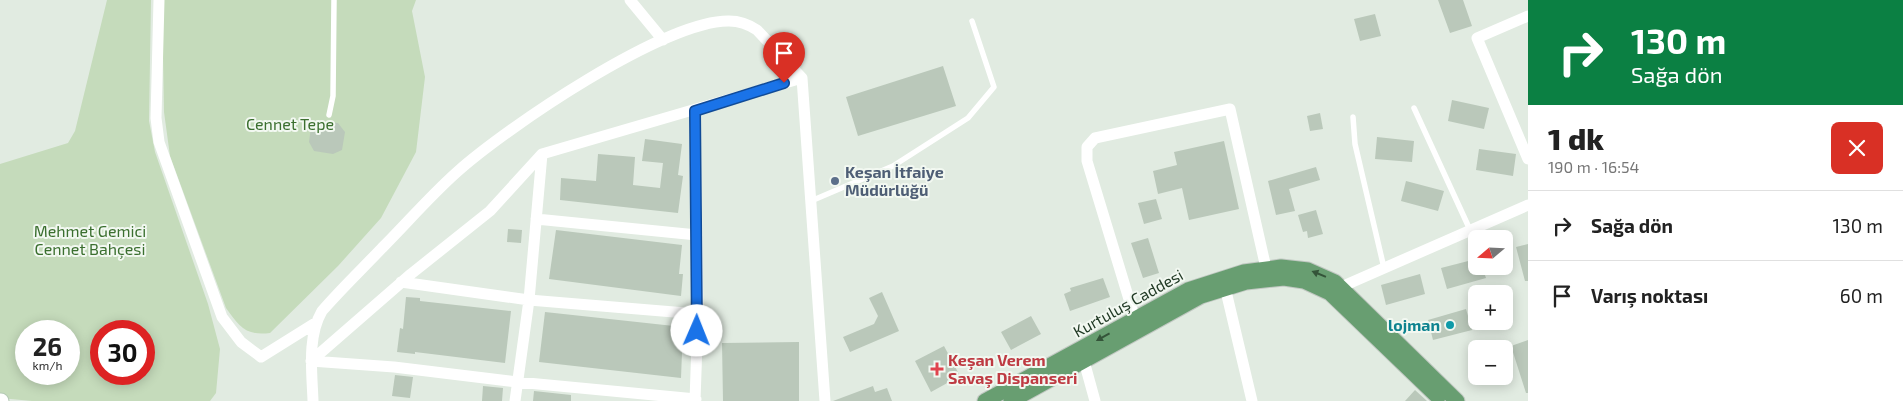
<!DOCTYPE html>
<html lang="tr">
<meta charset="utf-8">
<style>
:root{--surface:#fff;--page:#f6f6f6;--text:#222;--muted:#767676;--line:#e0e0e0}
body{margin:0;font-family:"Exo 2",sans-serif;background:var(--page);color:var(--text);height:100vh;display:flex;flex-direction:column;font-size:19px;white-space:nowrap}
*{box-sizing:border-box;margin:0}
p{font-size:16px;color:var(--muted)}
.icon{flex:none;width:28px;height:28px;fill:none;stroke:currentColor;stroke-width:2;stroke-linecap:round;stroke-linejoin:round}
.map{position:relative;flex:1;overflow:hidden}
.details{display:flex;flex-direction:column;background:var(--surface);width:375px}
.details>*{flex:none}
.banner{background:#0b8043;color:#fff;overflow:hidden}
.needle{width:32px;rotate:251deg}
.buttons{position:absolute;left:1468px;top:230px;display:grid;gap:10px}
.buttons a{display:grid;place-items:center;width:45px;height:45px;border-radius:8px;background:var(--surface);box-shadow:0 2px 12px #0003;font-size:25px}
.speed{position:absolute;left:15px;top:320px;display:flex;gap:10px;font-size:25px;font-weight:700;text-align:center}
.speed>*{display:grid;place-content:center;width:65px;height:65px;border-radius:50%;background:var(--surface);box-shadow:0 2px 12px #0003;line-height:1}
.speed small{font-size:12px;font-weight:400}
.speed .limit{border:8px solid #d22;background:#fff;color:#111}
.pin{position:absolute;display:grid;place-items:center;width:42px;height:42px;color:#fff;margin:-51px -21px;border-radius:50% 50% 50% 0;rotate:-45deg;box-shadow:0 0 5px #0007}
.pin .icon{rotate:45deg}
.me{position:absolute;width:55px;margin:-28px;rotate:1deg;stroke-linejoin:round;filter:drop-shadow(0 0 4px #0008)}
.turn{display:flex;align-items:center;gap:18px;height:105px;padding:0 20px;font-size:22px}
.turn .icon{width:65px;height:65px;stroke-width:2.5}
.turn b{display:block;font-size:35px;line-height:42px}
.round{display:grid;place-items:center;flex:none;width:52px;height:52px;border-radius:8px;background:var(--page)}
.summary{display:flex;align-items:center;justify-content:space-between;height:85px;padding:0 20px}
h1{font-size:30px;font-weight:800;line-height:38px}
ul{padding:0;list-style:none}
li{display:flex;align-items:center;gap:15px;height:70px;padding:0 20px;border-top:1px solid var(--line)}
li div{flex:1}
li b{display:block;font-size:19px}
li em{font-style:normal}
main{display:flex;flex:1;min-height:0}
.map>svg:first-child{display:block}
.green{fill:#c5dbbb;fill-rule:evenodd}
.building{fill:#bac8ba}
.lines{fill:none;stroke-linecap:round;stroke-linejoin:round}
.secondary-casing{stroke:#b5cab6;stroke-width:17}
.primary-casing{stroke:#c1c8c2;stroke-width:17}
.lane{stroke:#fff;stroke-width:5.5}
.street{stroke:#fff;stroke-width:11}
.secondary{stroke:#fff;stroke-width:15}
.primary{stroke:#689e71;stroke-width:15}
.oneway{fill:#345439}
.route-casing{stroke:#114b97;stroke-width:12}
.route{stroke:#1a73e8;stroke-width:9}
.service-dot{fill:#5c6f8a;stroke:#f2f8f1;stroke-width:2}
.culture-dot{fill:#0f9aa8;stroke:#f2f8f1;stroke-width:2}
.health-dot{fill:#e0444e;stroke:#f2f8f1;stroke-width:2}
.labels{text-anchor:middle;stroke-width:4;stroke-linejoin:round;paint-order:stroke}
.park-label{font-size:16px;fill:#3b6f2f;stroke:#f2f8f1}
.service-label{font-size:16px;font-weight:bold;fill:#4e5e75;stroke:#f2f8f1;text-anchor:start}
.street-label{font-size:16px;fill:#223b26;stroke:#f2f8f1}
.culture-label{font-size:16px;font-weight:bold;fill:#0d838f;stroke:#f2f8f1;text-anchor:end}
.health-label{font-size:16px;font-weight:bold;fill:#be3a42;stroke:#f2f8f1;text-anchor:start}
</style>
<main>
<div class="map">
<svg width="1528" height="401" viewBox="0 0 1528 401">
<rect width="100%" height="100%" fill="#e1ebe1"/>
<!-- green -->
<path class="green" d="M107,0H151L149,121L155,152L208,304L220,349L216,393L210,401H32L0,398V164L68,143L75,131ZM26,331H69V374H26ZM101,331H144V374H101Z
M162,0H416L412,11L425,77L416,152L381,218L338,266L270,333C245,336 239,326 226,308L170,156L164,112Z"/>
<!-- building -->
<path class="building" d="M1438,0H1463L1472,26L1450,33Z
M1375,14L1381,36L1360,41L1354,19Z
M943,66L956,106L858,136L846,97Z
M1452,100L1489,108L1484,129L1448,121Z
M1320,113L1323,129L1310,131L1307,116Z
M318,121L338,123L345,132L342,150L333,154L314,151L309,142L311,127Z
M1377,137L1414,141L1412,162L1375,159Z
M645,139L682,144L678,175L683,176L678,213L560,200L561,178L596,181L598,154L635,157L633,185L660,188L663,163L642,161Z
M1224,141L1239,209L1189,220L1182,188L1158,194L1153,171L1177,165L1174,152Z
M1479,149L1516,154L1513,176L1476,170Z
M1316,167L1320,180L1289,189L1295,211L1276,215L1268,181Z
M1406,181L1444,191L1438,211L1401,201Z
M1156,199L1162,219L1144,224L1138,203Z
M1316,210L1323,234L1308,238L1307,231L1303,232L1298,215Z
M508,229L522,230L521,243L507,242Z
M556,230L682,245L679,274H683L681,296L549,279Z
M1148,238L1159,273L1143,278L1131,243Z
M1528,244V281H1525L1516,247Z
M1476,259V266H1482L1486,278L1447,289L1441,268Z
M1420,274L1425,294L1386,305L1381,285Z
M1103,278L1110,297L1070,311L1064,294L1071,291L1070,288Z
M882,292L899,331L850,352L843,337L874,324L878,316L869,298Z
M406,297L420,298V301L511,311L505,363L415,352V354L397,352L400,328L403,329Z
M1466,309L1472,330L1433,340L1428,320Z
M545,312L683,327L681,378L539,362Z
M1031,316L1041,334L1011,350L1001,332Z
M1528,340V393H1526L1511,346Z
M799,342V401H723L722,343Z
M944,346L960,376L931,392L915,361Z
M395,375L413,377L410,398L392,396Z
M483,386L503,388L502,401H482Z
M873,386L875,392L887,388L892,401H833Z
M1415,390L1427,401H1405Z
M534,391L571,395V401H533Z"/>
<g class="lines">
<defs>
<path id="secondary" d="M0,401H1"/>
<path id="primary" d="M985,401L1188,290L1244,272L1281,267L1308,270L1335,282L1457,401
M1011,401L1201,296L1246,282L1284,278L1304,281L1330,293L1438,397"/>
</defs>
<!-- secondary casing -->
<use href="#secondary" class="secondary-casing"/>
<!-- primary casing -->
<use href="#primary" class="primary-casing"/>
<!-- lane -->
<path class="lane" d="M1414,108L1471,232
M329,115L333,96L334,0
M1353,117L1355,144L1384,268
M811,201L893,166L968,118L994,87L972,21"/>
<!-- street -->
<path class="street" d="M159,0L156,118L159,142L222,317L241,342L261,357L317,322
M630,0L663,40
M1528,16L1477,38L1528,159
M695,111L698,314L695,401
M536,219L697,235
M401,282L529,300L698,314
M1225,287L1252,401
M1341,287L1528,205
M1135,319L1087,161V147L1095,138L1230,109L1266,268
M311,361L394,367L517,382L696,399
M311,361L411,274L490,211L542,154
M1084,361L1095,401
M313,401C312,372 307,337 322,311C341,289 362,269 382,248C407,223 430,196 457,172C506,128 665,20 729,21C740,21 748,24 757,30L802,78L825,401
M515,401L529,300L542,154L802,78"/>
<!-- secondary -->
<use href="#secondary" class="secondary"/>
<!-- primary -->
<use href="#primary" class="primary"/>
</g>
<!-- one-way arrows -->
<defs><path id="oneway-solid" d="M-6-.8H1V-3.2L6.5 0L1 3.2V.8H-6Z" transform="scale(1.25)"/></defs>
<g class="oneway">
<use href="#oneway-solid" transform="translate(1319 274) rotate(-158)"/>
<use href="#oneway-solid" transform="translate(1103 337) rotate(151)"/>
</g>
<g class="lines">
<defs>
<path id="route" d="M697,331L695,111L784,83"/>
</defs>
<!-- route casing -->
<use href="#route" class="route-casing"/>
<!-- route -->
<use href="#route" class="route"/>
</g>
<!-- markers -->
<circle class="service-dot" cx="835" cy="181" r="5"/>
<circle class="culture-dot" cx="1450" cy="325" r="5"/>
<path class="health-dot" d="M934.5 361.5h5v5h5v5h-5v5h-5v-5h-5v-5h5z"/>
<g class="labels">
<!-- park labels -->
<g class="park-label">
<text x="290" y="130">Cennet Tepe</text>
<text x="90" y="237">Mehmet Gemici<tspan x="90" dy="18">Cennet Bahçesi</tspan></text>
</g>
<!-- service labels -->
<g class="service-label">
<text x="845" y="178">Keşan İtfaiye<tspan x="845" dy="18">Müdürlüğü</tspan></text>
</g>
<!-- street labels -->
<g class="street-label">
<text transform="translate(1128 303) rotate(-29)" y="6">Kurtuluş Caddesi</text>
</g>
<!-- culture labels -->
<g class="culture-label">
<text x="1440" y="331">lojman</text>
</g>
<!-- health labels -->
<g class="health-label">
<text x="948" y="366">Keşan Verem<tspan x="948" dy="18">Savaş Dispanseri</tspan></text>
</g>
</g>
</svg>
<div class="buttons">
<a><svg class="needle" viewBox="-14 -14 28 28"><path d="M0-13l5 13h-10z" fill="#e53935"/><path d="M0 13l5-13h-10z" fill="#767676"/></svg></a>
<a>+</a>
<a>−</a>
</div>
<div class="speed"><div>26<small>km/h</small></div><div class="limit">30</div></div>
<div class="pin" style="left:784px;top:83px;background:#d93025"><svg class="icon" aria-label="arrive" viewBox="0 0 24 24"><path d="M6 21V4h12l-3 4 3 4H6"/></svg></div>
<svg class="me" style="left:697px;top:331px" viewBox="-20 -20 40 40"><circle r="19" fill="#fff"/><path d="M0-13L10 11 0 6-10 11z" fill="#1a73e8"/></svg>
</div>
<section class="details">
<div class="banner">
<div class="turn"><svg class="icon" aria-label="right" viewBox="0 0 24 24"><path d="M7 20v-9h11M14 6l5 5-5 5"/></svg><div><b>130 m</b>Sağa dön</div></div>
</div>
<div class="summary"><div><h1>1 dk</h1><p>190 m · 16:54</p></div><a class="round" style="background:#d93025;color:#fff"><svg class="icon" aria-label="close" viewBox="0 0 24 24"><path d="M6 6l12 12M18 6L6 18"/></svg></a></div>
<ul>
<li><svg class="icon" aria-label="right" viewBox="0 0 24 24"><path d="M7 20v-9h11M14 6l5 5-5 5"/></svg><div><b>Sağa dön</b></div><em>130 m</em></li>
<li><svg class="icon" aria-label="arrive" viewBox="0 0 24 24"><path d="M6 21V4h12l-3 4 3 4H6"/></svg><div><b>Varış noktası</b></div><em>60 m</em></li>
</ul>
</section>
</main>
